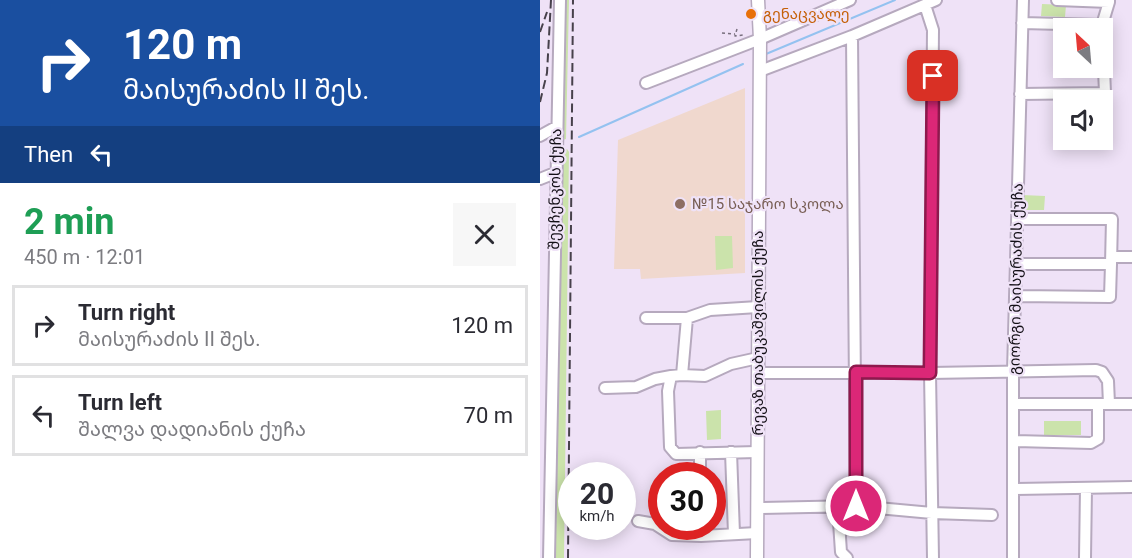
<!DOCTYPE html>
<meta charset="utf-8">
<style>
:root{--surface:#fff;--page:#f7f7f7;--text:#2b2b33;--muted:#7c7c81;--line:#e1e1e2}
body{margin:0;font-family:Roboto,"Noto Sans Georgian",sans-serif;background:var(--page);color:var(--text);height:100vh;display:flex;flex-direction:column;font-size:22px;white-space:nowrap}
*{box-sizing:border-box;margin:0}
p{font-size:20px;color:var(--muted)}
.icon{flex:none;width:33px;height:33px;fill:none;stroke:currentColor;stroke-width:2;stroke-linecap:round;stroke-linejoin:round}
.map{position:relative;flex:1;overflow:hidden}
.sheet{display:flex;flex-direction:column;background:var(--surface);width:540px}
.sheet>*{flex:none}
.banner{background:#1a4fa0;color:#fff;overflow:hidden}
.needle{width:39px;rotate:334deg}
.controls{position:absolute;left:513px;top:18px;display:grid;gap:12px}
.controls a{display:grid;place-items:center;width:60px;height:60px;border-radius:0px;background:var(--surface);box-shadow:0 3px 15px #0003;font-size:30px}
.speed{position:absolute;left:18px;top:462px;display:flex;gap:12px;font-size:30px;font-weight:700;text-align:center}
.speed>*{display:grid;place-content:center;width:78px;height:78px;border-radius:50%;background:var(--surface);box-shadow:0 3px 15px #0003;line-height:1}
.speed small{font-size:15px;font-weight:400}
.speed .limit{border:9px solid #d22;background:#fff;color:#111}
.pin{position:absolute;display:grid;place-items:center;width:51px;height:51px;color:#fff;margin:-26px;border-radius:12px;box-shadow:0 3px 9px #0006}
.me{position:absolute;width:66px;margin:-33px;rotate:0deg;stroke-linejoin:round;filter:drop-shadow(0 0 4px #0008)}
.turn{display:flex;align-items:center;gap:21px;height:126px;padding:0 24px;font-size:27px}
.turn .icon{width:78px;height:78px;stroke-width:2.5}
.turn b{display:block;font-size:42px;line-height:51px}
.then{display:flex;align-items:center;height:57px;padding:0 24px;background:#0003;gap:12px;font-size:22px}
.round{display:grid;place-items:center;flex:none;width:63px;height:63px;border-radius:0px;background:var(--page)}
.overview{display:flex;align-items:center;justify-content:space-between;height:102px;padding:0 24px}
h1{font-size:36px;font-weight:700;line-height:45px;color:#1e9e55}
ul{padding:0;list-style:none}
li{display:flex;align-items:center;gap:18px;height:81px;margin:0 12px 9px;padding:0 12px;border:3px solid var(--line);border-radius:0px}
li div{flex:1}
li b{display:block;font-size:22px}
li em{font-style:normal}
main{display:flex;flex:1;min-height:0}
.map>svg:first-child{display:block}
.education{fill:#f0d8ce}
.green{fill:#cbe3ab}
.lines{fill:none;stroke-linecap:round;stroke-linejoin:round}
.stream{stroke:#94c2f0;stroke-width:2}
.minor-casing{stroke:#b6a9be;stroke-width:14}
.major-casing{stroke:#b6a9be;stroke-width:15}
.path{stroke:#786f7d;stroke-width:1.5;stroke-dasharray:3 3;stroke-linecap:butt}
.minor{stroke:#fff;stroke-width:10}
.major{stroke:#fff;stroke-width:12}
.rail{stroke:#47414b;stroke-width:2;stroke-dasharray:9 4.5;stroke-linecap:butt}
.route-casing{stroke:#8e194d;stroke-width:15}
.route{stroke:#db2777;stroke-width:10}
.food-dot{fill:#e8710a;stroke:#efe2f7;stroke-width:2}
.education-dot{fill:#8d6e63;stroke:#efe2f7;stroke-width:2}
.labels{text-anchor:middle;stroke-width:4.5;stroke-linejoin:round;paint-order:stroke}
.food-label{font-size:15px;fill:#c56008;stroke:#efe2f7;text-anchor:start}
.street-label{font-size:15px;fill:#141017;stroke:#efe2f7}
.education-label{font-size:15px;fill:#785e54;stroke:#efe2f7;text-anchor:start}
</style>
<main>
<section class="sheet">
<div class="banner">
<div class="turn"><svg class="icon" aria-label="right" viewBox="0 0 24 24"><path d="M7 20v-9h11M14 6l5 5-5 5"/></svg><div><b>120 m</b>მაისურაძის II შეს.</div></div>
<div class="then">Then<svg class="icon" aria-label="left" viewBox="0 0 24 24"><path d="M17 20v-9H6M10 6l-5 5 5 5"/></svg></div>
</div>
<div class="overview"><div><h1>2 min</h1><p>450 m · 12:01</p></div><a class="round"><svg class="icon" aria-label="close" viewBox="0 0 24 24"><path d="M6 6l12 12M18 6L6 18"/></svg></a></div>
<ul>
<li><svg class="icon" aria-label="right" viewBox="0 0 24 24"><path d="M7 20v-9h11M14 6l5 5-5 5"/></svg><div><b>Turn right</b><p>მაისურაძის II შეს.</p></div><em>120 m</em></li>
<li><svg class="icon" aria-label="left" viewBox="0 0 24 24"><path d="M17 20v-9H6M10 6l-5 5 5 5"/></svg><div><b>Turn left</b><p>შალვა დადიანის ქუჩა</p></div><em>70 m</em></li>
</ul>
</section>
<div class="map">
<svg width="592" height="558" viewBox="0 0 592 558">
<rect width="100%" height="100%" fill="#efe2f7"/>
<!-- education -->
<path class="education" d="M205,88V273L101,279L100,269H74L78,140Z"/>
<!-- green -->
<path class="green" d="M23,0H29L26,139L20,141Z
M502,4L526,5L525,17L501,16Z
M27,149L29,152L24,558H14L21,152Z
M482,195L505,196L504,210H481Z
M175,236H192L193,268L176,270Z
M181,410V439L167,440L166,411Z
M504,421H541V435H504Z"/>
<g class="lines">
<!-- stream -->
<path class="stream" d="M226,54L355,0
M39,137L203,64"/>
<defs>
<path id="minor" d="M517,0L569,2V0
M385,5L393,30L390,373L393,558
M482,23L562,25L569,2
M312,36L316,506
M220,71L312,36L396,0
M106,83L220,39L310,0
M480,94L565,93L564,69
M0,136L16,127
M0,179L15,173
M572,257H592
M476,264H571L572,219H477
M475,296L570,297L571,264
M106,318H147
M218,358L191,364L165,376L142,375L147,318L170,310L218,307
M218,373H390L556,370L562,372L568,381L569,404
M142,375L131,376L128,391L130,447L136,454L217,452
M65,388L96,387L115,379L131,376
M474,404H592
M474,441L551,443L558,439V404
M160,452V476
M191,452L194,534
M474,489L592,487
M298,507L301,552L307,558
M217,508L316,506L392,513L452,515
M98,521L115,524L132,535L161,536L217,533
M9,558L20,0
M473,558V372L483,0
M545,558L546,488"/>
<path id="major" d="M217,558L220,39L218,0"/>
</defs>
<!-- minor casing -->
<use href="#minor" class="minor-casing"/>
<!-- major casing -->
<use href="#major" class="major-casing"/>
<!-- path -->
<path class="path" d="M197,29L195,36L203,35
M182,33L195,34"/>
<!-- minor -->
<use href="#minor" class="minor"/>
<!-- major -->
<use href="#major" class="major"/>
<!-- rail -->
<path class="rail" d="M0,32L7,12
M0,102L7,73L11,0
M28,558L33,0"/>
</g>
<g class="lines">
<defs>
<path id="route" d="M316,506V372L390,373L393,76"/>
</defs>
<!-- route casing -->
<use href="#route" class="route-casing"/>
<!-- route -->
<use href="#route" class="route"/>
</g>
<!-- markers -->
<circle class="food-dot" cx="211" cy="14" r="6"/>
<circle class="education-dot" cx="140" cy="204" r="6"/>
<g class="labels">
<!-- food labels -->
<g class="food-label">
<text x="223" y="19">გენაცვალე</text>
</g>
<!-- street labels -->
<g class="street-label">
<text transform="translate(15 189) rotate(-89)" y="5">შევჩენკოს ქუჩა</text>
<text transform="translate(476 279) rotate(-89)" y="5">გიორგი მაისურაძის ქუჩა</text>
<text transform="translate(218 333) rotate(-90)" y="5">რევაზ თაბუკაშვილის ქუჩა</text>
</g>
<!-- education labels -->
<g class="education-label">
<text x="152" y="209">№15 საჯარო სკოლა</text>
</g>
</g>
</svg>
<div class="controls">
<a><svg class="needle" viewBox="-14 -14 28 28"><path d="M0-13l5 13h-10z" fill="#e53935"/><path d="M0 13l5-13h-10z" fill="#7c7c81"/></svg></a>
<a><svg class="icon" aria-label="sound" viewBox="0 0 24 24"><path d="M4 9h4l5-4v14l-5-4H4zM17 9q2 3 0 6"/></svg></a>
</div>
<div class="speed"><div>20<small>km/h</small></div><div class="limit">30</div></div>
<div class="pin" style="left:393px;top:76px;background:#d93025"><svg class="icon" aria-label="arrive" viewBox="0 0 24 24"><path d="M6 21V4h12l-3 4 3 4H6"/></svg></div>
<svg class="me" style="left:316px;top:506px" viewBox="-20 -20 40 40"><circle r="17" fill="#db2777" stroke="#fff" stroke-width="3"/><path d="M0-11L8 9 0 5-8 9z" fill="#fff"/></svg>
</div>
</main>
